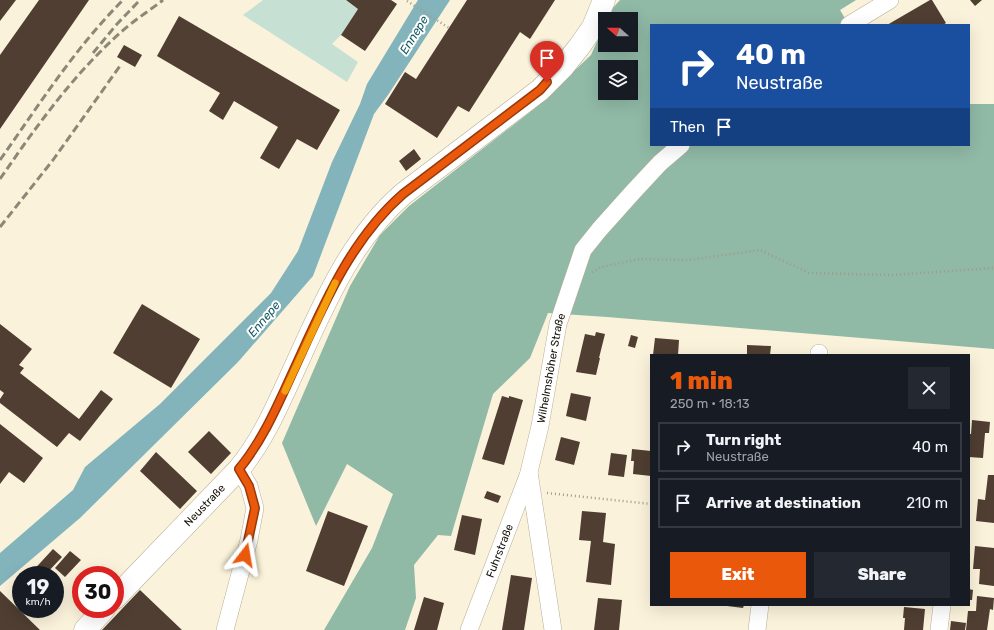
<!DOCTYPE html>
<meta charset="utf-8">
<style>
:root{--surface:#171b24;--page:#242831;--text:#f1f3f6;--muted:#9ea1a6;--line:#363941;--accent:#ea580c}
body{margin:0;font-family:Rubik,sans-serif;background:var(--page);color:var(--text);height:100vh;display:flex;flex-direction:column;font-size:15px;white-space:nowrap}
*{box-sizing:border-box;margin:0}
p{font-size:13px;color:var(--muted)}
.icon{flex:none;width:22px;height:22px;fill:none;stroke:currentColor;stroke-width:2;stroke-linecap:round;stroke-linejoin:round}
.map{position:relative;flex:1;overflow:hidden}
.side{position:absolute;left:650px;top:354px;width:320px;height:252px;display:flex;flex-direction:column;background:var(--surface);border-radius:0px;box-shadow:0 4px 16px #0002}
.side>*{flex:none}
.hud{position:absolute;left:650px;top:24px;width:320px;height:122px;border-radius:0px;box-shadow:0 4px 16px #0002;background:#1a4fa0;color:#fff;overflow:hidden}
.needle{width:26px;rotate:291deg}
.tools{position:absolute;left:598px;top:12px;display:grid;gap:8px}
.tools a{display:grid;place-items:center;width:40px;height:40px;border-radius:0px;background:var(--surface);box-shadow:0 4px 16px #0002;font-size:20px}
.speed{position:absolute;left:12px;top:566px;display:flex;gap:8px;font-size:20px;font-weight:700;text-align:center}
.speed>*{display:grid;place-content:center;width:52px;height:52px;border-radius:50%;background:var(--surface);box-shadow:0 4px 16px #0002;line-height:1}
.speed small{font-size:10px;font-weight:400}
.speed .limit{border:6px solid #d22;background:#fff;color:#111}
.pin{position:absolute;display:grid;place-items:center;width:34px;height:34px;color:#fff;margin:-41px -17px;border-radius:50% 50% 50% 0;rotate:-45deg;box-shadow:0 0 4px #0007}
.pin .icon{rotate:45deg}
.me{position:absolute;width:44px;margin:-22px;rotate:14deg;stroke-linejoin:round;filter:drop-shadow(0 0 3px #0008)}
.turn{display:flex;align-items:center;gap:14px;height:84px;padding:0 20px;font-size:18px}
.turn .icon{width:52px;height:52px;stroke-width:2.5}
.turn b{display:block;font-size:28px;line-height:34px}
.then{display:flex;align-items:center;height:38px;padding:0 20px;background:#0003;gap:8px;font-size:15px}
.round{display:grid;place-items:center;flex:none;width:42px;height:42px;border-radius:0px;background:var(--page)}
.summary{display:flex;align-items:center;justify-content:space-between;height:68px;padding:0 20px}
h1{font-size:24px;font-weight:800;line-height:30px;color:var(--accent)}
.action{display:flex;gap:8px;margin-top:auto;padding:8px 20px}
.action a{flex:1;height:46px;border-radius:0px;background:var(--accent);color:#fff;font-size:16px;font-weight:800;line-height:46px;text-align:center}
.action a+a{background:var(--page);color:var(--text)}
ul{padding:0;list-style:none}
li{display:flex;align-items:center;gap:12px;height:50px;margin:0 8px 6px;padding:0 12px;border:2px solid var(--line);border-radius:0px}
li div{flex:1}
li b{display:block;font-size:15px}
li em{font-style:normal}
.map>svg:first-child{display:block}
.green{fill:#c6e1d4}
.forest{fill:#90b9a6;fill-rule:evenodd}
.water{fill:#83b4bb}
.building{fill:#4f3e31}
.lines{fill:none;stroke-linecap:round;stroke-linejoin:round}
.minor-casing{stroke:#b6ae97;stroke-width:18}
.major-casing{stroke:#b6ae97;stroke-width:23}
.path{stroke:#a09a88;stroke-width:2.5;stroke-dasharray:1 3;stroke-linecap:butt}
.minor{stroke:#fff;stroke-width:17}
.major{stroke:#fff;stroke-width:22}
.rail{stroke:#8d8777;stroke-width:3;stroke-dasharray:8 4;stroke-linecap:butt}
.route-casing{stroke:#983908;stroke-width:10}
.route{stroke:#ea580c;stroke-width:7}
.slow{stroke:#f59e0b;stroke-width:7}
.labels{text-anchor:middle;stroke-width:4;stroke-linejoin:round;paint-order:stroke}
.street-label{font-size:11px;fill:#141109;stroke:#fff}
.water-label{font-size:12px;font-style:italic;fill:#165962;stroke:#fff}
</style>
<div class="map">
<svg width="994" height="630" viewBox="0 0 994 630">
<rect width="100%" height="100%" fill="#faf2da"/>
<!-- green -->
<path class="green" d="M263,0H346L358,9L341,35L332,44L358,62L347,82L243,15Z"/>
<!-- forest -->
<path class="forest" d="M620,0H856L840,10L849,25H651V145H969V104H994V349L607,317L548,313L530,358L493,394L451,536L438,535L414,565L416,598L405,630H324L372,548L393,494L347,464L316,526L282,443L350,286L380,235L409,206L534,109L591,55L605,24V45H631V19H608L612,9ZM605,67H631V93H605Z"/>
<!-- water -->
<path class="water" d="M418,0H450L388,95L374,114L313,276L238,362L80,518L0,586V553L73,490L85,467L160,404L271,293L298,251L332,162L360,104L367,84Z"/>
<!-- building -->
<path class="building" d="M0,0H16L0,21Z
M39,0H89L0,129V55Z
M346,0H391L397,4L365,51L341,35L358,9Z
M467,0H555L530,39L520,32L469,112L458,106L437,138L385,104L405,72L416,79Z
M930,0H932L946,23L943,25H887Z
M970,0H982L975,6Z
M179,16L340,110L317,150L297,139L279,169L260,158L278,127L234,101L223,120L209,111L220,93L157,56Z
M124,45L142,55L135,67L117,57Z
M414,149L421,159L406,171L399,161Z
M142,304L200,339L171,388L113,353Z
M0,324L32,349L19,365L24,368L20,373L79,419L101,390L113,399L80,441L69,433L57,447L0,403V399L4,393L0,390Z
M596,332L605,334L599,358H600L596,375L576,372L585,334L595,336Z
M631,335L638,337L635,348L628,346Z
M655,338L679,340L678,355H653Z
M747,345L771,346L770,355H747Z
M571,393L591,397L586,421L566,416Z
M502,396L509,398V396L523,400L504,465L482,459Z
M972,420L990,422L989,433H985L983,458L969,457V434H971Z
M0,424L43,458L24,483L9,472L0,484Z
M209,431L231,453L211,474L188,452Z
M561,437L580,442L574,465L555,460Z
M632,449L651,451V476L633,474L634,461H631Z
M156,452L197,491L180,509L140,471Z
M611,453L627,455L624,477L608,475Z
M988,475H994V523L976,521L978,499L985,500Z
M487,491L501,496L498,503L484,498Z
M328,511L368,526L344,586L306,571Z
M582,511L606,513L603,542L615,544L611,585L586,582L591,541L579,540Z
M462,515L482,519L475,555L454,550Z
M975,546L994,548V586L979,584L980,569H973Z
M53,549L62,557L45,575H29Z
M70,551L81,560L65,577L55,568Z
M511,575L532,578L524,630H502Z
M969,589L973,590L972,600H969Z
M140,590L182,630H102Z
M0,591L40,630H0Z
M977,596L994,598L993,610L990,609L987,630H966L968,611H976Z
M424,597L444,603L437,630H414Z
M598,598L622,600L619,630H594Z
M727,605H744L743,608L727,606Z
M904,607L925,609L923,630H904L905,618H903Z
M951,621L966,623L965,630H950Z"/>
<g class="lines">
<defs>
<g id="minor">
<path d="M849,25L890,0"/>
<path d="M819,355V353"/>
<path d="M225,630L249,540L255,508L249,486L239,469"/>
<path id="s1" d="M469,630L529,473"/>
<path id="s2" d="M553,630L529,472L540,426L558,324L583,250L599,230L633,192L660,163L681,145"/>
<path d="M757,630L760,605"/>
<path d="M939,630L942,605"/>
</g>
<g id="major">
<path id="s3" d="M115,598L239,469C262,441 276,409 291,376C321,311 348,242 403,194L540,90L563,67L579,47L593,27L604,0"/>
<path d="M85,630L104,609"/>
</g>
</defs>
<!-- minor casing -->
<use href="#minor" class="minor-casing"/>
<!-- major casing -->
<use href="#major" class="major-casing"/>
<!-- path -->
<path class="path" d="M407,1L449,28
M592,272L601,267L640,259L688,260L760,250L809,273L892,275L994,268
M547,493L651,504"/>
<!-- minor -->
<use href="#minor" class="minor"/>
<!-- major -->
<use href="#major" class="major"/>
<!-- rail -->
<path class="rail" d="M93,53L117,24L140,0
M0,160C39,105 75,48 123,0
M0,179C36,127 72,76 120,33C133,21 149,11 163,0
M0,227L53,160L120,66"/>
</g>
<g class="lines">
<defs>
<path id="route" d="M245,555L255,508L249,486L239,469C262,441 276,409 291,376C321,311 348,242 403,194L540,90L547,82"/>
</defs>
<!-- route casing -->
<use href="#route" class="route-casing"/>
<!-- route -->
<use href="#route" class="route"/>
<!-- slow -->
<path class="slow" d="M285,391L335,283"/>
</g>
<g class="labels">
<!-- street labels -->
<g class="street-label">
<text dy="4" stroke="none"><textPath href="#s2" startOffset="266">Wilhelmshöher Straße</textPath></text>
<text dy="4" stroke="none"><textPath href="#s3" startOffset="129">Neustraße</textPath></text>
<text dy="4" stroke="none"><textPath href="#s1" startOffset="85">Fuhrstraße</textPath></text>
</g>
<!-- water labels -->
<g class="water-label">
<text transform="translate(414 35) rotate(-58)" y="4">Ennepe</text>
<text transform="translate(264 319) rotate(-50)" y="4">Ennepe</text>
</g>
</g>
</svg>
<div class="tools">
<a><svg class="needle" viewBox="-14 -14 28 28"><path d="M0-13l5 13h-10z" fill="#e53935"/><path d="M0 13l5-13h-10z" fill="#9ea1a6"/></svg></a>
<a><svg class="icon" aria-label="layers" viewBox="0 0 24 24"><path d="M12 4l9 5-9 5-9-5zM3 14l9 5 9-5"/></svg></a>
</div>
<div class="speed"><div>19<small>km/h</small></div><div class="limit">30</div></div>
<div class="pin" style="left:547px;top:82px;background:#d93025"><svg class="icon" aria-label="arrive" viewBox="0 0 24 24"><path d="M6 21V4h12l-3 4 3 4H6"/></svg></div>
<svg class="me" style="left:245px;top:555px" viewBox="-20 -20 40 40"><path d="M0-17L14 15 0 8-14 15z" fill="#ea580c" stroke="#fff" stroke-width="4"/></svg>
<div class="hud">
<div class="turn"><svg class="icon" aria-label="right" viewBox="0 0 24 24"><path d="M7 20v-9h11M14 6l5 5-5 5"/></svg><div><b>40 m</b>Neustraße</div></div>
<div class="then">Then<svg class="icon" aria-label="arrive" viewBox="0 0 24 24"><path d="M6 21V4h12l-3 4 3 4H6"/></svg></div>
</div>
<section class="side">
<div class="summary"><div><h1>1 min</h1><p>250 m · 18:13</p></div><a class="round"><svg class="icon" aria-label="close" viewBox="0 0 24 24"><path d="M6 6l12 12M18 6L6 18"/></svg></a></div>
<ul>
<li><svg class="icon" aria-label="right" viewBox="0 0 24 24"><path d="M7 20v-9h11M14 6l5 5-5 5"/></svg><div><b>Turn right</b><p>Neustraße</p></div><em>40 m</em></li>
<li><svg class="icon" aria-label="arrive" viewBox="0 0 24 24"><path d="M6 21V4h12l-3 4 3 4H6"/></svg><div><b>Arrive at destination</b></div><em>210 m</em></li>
</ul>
<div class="action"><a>Exit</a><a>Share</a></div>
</section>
</div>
